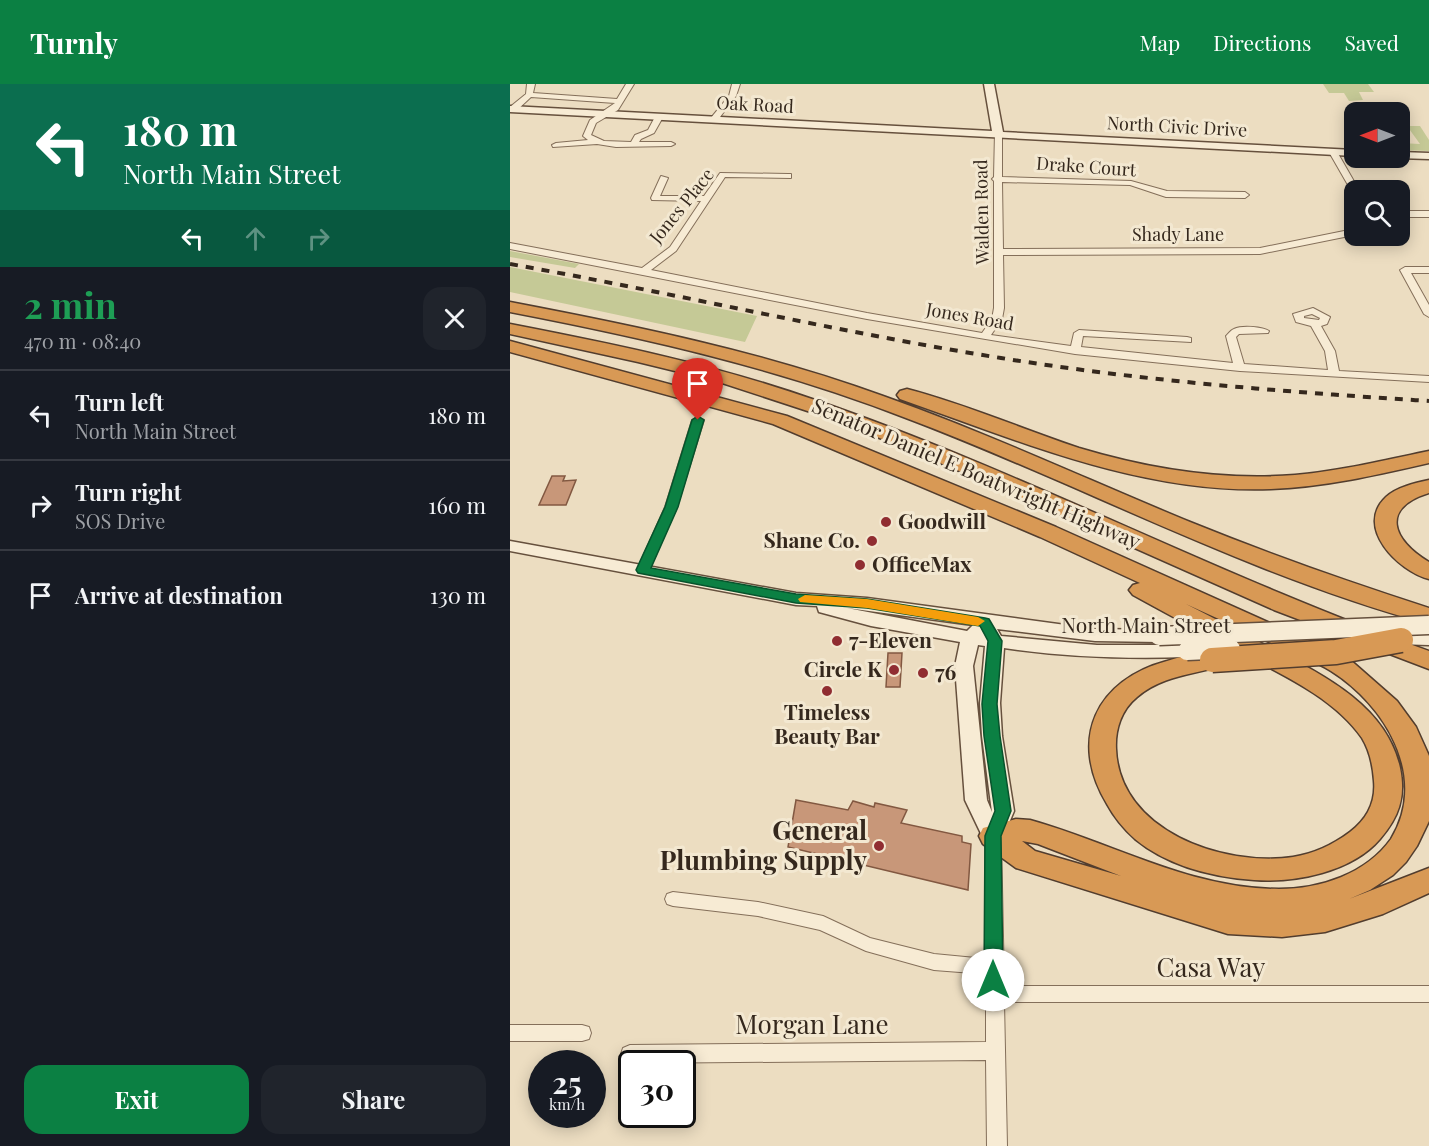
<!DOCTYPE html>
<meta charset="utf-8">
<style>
:root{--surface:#171b24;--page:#20242c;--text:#f1f3f6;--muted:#9ea1a6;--line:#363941;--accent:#0b8043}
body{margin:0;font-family:"Playfair Display",serif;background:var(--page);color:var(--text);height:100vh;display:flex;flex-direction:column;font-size:22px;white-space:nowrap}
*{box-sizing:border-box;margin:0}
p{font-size:20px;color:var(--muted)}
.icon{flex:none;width:33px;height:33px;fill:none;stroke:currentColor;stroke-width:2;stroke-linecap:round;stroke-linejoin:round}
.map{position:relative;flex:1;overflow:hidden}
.panel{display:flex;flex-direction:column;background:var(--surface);width:510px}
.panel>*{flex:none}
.banner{background:#0b6e4f;color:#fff;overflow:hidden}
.needle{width:39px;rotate:270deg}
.controls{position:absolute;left:834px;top:18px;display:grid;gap:12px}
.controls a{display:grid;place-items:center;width:66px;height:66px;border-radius:12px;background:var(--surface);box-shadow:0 3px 15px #0003;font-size:30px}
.speed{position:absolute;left:18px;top:966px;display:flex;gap:12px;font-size:30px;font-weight:700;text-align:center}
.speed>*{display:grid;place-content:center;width:78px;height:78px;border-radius:50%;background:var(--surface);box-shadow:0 3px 15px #0003;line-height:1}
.speed small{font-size:15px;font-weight:400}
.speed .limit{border:3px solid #111;border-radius:9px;background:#fff;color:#111}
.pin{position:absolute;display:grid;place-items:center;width:51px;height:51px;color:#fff;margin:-62px -26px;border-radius:50% 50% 50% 0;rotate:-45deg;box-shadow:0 0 6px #0007}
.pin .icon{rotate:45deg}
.me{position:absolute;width:66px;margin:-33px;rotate:0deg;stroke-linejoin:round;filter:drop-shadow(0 0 4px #0008)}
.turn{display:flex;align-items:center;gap:21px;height:126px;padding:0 24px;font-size:27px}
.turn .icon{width:78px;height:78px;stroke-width:2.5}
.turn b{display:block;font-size:42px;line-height:51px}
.lanes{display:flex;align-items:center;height:57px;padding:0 24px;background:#0003;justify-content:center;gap:30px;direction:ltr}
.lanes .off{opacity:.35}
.round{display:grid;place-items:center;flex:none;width:63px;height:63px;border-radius:18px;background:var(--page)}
.headline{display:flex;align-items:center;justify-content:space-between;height:102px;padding:0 24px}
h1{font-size:36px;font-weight:700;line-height:45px;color:#1e9e55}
.cta{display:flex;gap:12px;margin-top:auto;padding:12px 24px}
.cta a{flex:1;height:69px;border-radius:18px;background:var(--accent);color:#fff;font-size:24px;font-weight:700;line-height:69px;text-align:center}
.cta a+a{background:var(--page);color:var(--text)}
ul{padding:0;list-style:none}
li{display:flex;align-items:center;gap:18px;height:90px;padding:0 24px;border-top:2px solid var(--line)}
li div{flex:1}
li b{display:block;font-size:22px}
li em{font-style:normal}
header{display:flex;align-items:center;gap:36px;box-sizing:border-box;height:84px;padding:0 30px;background:var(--accent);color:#fff}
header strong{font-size:28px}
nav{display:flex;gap:33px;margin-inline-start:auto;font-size:21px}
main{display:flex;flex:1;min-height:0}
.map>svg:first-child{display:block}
.green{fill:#c5c996}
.building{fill:#c89779;stroke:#825841;stroke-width:1.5}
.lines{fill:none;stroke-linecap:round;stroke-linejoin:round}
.street-casing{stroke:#846f5a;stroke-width:2}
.secondary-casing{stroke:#66503d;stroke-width:3}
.highway-casing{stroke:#523d2e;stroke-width:3}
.street{fill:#f7ebd4;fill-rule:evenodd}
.secondary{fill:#f7ebd4;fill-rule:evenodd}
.highway{fill:#d89955;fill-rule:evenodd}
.rail{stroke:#35281d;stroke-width:4;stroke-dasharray:8 8;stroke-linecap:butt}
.secondary-bridge-casing{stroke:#66503d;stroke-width:21;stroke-linecap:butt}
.highway-bridge-casing{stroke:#523d2e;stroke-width:27;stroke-linecap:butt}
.secondary-bridge{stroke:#f7ebd4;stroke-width:18}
.highway-bridge{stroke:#d89955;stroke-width:24}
.route{fill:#0b8043;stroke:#07532c;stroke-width:1.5}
.slow{fill:#f59e0b}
.poi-dot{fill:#902d31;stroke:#f3e8d1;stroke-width:2}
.labels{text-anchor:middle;stroke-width:6;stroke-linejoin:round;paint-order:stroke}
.far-street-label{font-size:18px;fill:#35281d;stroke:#f3e8d1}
.street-label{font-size:21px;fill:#35281d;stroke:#f3e8d1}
.poi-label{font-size:21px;font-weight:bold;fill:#35281d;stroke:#f3e8d1;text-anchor:start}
.near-poi-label{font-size:26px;font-weight:bold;fill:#35281d;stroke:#f3e8d1;text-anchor:end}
.near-street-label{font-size:26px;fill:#35281d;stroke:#f3e8d1}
</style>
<header>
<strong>Turnly</strong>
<nav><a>Map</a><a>Directions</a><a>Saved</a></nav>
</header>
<main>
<section class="panel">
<div class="banner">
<div class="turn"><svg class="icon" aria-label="left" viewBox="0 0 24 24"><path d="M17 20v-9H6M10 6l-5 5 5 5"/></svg><div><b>180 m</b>North Main Street</div></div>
<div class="lanes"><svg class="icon" aria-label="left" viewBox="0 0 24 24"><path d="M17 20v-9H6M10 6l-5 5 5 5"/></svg><svg class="icon off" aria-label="ahead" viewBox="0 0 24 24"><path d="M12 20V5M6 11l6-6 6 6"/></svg><svg class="icon off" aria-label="right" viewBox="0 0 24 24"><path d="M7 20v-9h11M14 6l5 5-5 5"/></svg></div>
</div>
<div class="headline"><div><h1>2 min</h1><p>470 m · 08:40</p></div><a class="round"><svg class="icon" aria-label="close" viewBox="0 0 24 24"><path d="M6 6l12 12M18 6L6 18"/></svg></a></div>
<ul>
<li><svg class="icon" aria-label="left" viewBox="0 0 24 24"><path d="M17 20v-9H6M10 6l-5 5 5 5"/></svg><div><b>Turn left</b><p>North Main Street</p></div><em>180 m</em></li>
<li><svg class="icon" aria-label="right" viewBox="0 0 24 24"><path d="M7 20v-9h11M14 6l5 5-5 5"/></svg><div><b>Turn right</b><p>SOS Drive</p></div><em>160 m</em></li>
<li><svg class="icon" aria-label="arrive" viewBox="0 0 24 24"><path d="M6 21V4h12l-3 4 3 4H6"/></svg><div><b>Arrive at destination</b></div><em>130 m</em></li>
</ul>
<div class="cta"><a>Exit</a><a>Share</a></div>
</section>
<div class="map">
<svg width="919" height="1062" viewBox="0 0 919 1062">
<rect width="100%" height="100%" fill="#ecddc1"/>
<!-- green -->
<path class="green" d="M813,0H858L864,8H849L853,16L839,17L834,9H819Z
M897,42H910L919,56V67L890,66V59L910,60Z
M0,167L69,180L65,184L0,173Z
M0,183L247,232L235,258L0,208Z"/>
<!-- building -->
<path class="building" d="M42,392H55L53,397L66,396L56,421H29Z
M378,569H392L390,603H376Z
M286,716L338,726L343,717L364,723L365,719L397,726L391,739L452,752V758L461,760L458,806L278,763Z"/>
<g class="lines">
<defs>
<path id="street" d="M17,0H25L23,9L107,15L116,0H124L108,26L86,39L81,51L94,57L121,58L125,51L138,46L146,31H149L153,33L144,49L131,55L129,58H161L165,60L161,62L106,63L87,60L43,63L42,61L46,59L78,56L73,52L80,36L105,19L21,13L6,27H0V23L16,10Z
M222,0H230L226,12L207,37H201L200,35L219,12Z
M485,48L492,50V93L621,97L657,107L735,108L739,111L735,114L656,113L620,101L492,98L493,165L750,164L844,145V151L750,170L493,171L494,224L492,235L481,251L561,262L564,249L569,246L677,253L681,254V258L573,252L571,263L723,279L716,252C718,250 721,246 724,245C732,241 753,243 759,247L758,249L729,250L726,253L734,280L818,286L815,267L801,242L786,238L783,230L803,224L820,233L817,240L811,242L825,267L829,287L919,292V298L730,287L565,270L357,235L0,165V159L132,184L160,163L191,117L142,116L141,114L151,92L158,94L150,112H194L210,89L278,90H281V94L215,93L166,167L141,186L357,229L472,249L482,235L484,224V97L482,95L484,93ZM802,230L810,234L809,236L794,234V232Z
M820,66H826L849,106L842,108L819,68Z
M890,127H919V133H890Z
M895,183H919V189H901L919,221V233L914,230L890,186Z
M188,333L194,336L167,423L139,486L138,489H128L127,486L155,423L182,336Z
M483,746L489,747L491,752L494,902H919V918H494L497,1062H477L476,976L120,979L113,976L111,970L113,964L120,961L476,958V890L424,886L356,867L310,846L248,832L163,822L157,820L155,815L157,810L163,808L248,818L313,832L360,854L424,870L476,875L475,752L477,747Z
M0,941H72L79,943L81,949L79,955L72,957H0Z"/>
<path id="secondary" d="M474,0H484L493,48L844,66V72L0,28V22L482,47Z
M890,68L919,69V75L887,74H890Z
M0,457L286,509L357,514L585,545L649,546L655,548L658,552L655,556L649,558L585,557L487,545L491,552L587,561H677L684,563L686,567L684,571L677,573C616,575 555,573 494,564L490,619L492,652L504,727L491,758L483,760L475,758L455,716L445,582L450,558L361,542L309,528L307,522L286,521L0,467ZM337,524L463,541L457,547ZM468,561L475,562L470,619L472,652L482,728L477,716L463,582Z
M919,549V561L884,560L882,556L884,552Z"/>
<path id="highway" d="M0,218C126,242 252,268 373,312C478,349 578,396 680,438C759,470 838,498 919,524V540C738,491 571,400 396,334C268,284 135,254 0,228Z
M0,240C103,260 206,281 305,316C514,388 710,493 919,567V585L764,526L476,398L331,338L206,297L128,278L0,250Z
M0,257L277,332L546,443L838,574L887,617L906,643L919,672V737L907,762L896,778L883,791L860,806L839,815L919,784V809L873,830L815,848L772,853L718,850L506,784L473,760L469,752L473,744L506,735L520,736C603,759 680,805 769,805C810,805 856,790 881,755C919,693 875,621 821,587C807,578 790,572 776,566C742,550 709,535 676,520C702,533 728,547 753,560C807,588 876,619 890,684C896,713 889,733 870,755C842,788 785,799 744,796C702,793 658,782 625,755C614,745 604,733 597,720C558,655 586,596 657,577C674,572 695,565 711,570L714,576L711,582C681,591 652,592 627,613C611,626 605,646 606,665C609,747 713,783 783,773C803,770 824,760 840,748C857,735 866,718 864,697C863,683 860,667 852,654C824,614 773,591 731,569C695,550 659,531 623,511L619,506L623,501L630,499L530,453L263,340L0,268ZM512,757L528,760L611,792L525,767Z
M397,305C455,320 512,345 569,364C639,385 712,397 785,391C830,387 875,376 919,367V379C867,391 815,403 761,405C632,410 510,357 390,315L387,311L390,307Z
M919,396V409C870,424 882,456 919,478V495C888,487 844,443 876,413C887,403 905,399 919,396Z"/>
</defs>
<!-- street casing -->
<use href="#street" class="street-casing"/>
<!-- secondary casing -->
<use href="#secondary" class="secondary-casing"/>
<!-- highway casing -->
<use href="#highway" class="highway-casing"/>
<!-- street -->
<use href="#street" class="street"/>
<!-- secondary -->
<use href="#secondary" class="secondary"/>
<!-- highway -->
<use href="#highway" class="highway"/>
<!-- rail -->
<path class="rail" d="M0,180C164,209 327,248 491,274C633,297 776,308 919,317"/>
<defs>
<path id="secondary-bridge" d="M649,552L919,541
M677,567L721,565"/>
<path id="highway-bridge" d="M702,576L826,568L891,556"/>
</defs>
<!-- secondary-bridge casing -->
<use href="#secondary-bridge" class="secondary-bridge-casing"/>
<!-- highway-bridge casing -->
<use href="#highway-bridge" class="highway-bridge-casing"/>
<!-- secondary-bridge -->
<use href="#secondary-bridge" class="secondary-bridge"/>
<!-- highway-bridge -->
<use href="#highway-bridge" class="highway-bridge"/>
</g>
<!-- route -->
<path class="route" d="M188,332L194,336L168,423L141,484L286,510L357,515L475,534L479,535L492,557L487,620L490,652L501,727L491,752L493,896L490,902L483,904L477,902L474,896L475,752L485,727L474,652L472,620L478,557L470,542L357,524L286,519L128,489L126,486L155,423L182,336Z"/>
<!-- slow -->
<path class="slow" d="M295,511L357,515L468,533L475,537L468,542L357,524L290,518L288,515Z"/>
<!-- markers -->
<g class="poi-dot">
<circle cx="376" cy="438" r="6"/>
<circle cx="362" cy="457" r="6"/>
<circle cx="350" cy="481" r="6"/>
<circle cx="327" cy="557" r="6"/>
<circle cx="384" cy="586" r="6"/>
<circle cx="413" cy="589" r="6"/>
<circle cx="317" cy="607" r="6"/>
<circle cx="369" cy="762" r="6"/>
</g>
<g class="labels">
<!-- far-street labels -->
<g class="far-street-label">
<text transform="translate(245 21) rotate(3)" y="6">Oak Road</text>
<text transform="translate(667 43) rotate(3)" y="6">North Civic Drive</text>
<text transform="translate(576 83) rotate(4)" y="6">Drake Court</text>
<text transform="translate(172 122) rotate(-51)" y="6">Jones Place</text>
<text transform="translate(472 128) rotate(-91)" y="6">Walden Road</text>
<text x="668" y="157">Shady Lane</text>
<text transform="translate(460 233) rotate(10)" y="6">Jones Road</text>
</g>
<!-- street labels -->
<g class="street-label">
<text transform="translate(466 390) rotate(23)" y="7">Senator Daniel E Boatwright Highway</text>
<text x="636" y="549">North Main Street</text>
</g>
<!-- poi labels -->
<g class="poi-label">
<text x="388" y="445">Goodwill</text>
<text x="350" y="464" text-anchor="end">Shane Co.</text>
<text x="362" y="488">OfficeMax</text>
<text x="339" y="564">7-Eleven</text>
<text x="372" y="593" text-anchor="end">Circle K</text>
<text x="425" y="596">76</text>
<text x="317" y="636" text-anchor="middle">Timeless<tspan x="317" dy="24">Beauty Bar</tspan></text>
</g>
<!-- near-poi labels -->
<g class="near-poi-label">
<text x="357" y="756">General<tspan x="357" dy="30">Plumbing Supply</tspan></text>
</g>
<!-- near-street labels -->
<g class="near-street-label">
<text x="701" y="893">Casa Way</text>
<text x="302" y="950">Morgan Lane</text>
</g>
</g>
</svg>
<div class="controls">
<a><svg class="needle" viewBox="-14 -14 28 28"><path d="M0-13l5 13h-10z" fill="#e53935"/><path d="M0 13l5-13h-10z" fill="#9ea1a6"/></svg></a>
<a><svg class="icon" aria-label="search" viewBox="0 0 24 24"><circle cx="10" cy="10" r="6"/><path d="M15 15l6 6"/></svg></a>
</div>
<div class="speed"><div>25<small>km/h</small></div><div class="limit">30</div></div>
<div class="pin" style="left:188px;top:336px;background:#d93025"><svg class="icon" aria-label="arrive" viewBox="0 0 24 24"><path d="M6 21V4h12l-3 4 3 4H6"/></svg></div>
<svg class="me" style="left:483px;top:896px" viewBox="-20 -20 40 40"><circle r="19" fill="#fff"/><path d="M0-13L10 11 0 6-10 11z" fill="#0b8043"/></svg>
</div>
</main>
